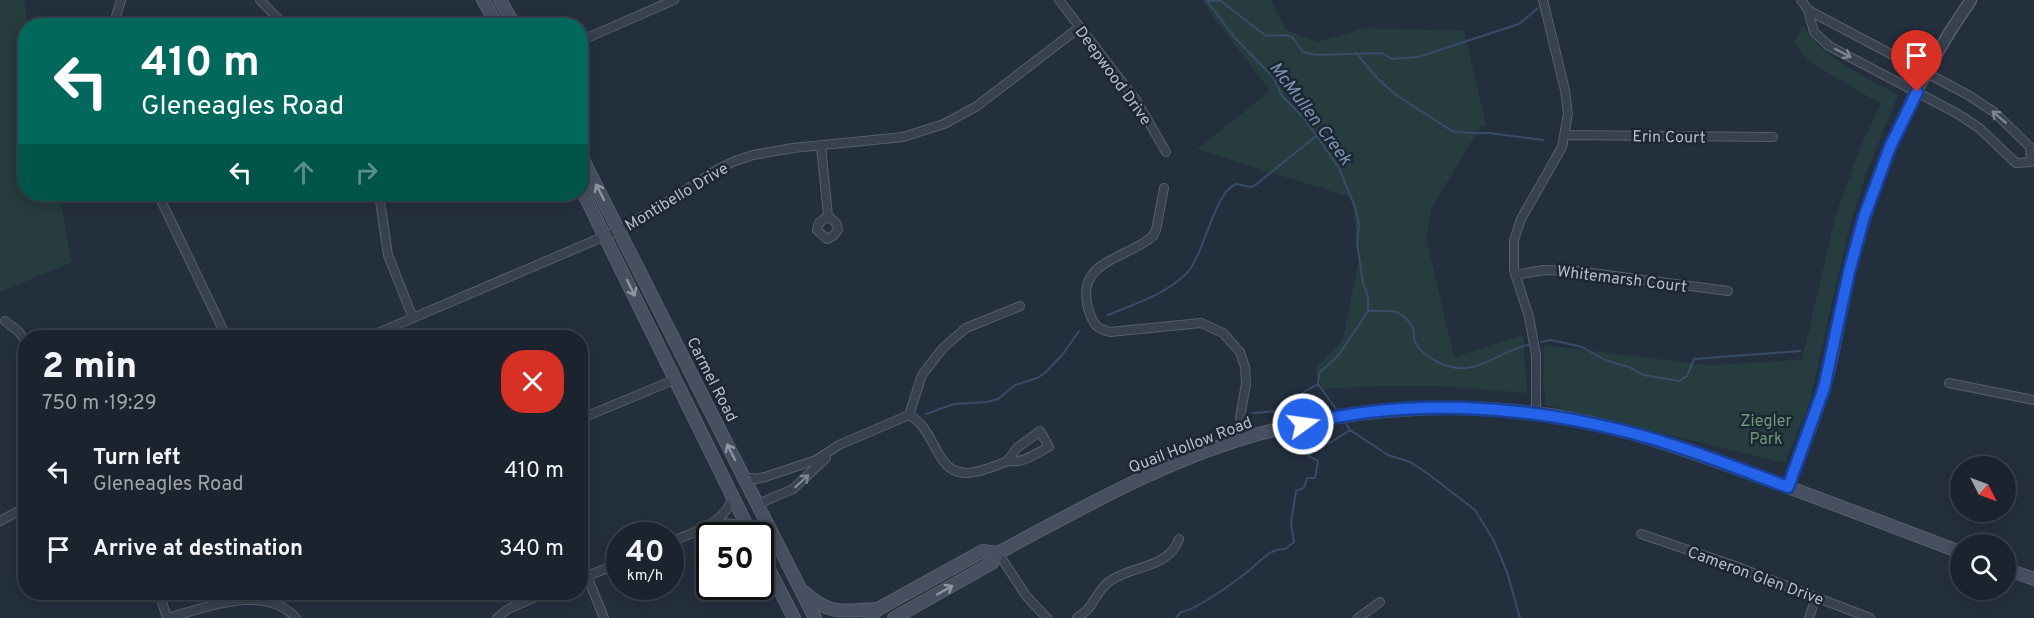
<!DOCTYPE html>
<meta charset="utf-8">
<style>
:root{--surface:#1b232e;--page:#242b36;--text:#f1f3f6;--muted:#a0a4aa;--line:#39404a}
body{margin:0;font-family:Overpass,sans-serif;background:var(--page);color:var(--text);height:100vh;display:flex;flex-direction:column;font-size:22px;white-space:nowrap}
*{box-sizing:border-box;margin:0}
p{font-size:20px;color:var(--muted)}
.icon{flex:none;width:33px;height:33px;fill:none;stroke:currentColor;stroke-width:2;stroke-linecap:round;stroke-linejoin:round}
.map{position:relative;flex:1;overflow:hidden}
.panel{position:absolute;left:18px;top:330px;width:570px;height:270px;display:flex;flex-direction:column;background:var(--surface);border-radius:24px;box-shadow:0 3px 15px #0003,0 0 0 2px var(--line)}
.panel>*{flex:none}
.hud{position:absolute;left:18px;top:18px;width:570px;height:183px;border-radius:24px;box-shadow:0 3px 15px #0003,0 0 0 2px var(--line);background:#00695c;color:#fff;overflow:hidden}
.needle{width:39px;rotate:132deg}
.controls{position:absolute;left:1950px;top:456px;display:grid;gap:12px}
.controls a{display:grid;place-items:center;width:66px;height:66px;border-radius:50%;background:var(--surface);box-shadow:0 3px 15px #0003,0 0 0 2px var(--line);font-size:30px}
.speed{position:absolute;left:606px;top:522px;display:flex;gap:12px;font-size:30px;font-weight:700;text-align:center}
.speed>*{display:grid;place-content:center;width:78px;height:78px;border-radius:50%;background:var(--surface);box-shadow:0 3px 15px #0003,0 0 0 2px var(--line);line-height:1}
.speed small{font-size:15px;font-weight:400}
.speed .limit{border:3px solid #111;border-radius:9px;background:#fff;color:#111}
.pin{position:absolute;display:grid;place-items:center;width:51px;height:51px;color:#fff;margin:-62px -26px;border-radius:50% 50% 50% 0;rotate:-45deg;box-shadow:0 0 6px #0007}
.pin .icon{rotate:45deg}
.me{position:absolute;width:66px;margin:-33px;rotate:76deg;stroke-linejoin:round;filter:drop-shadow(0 0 4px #0008)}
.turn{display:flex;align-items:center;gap:21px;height:126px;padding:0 24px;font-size:27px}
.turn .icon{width:78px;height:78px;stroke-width:2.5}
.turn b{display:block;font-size:42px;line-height:51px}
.lanes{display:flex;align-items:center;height:57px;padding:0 24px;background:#0003;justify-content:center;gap:30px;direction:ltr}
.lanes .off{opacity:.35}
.round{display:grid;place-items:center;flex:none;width:63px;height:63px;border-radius:24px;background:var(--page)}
.summary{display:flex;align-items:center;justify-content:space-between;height:102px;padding:0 24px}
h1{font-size:36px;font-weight:800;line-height:45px}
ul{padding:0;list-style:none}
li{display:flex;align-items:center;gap:18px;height:78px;padding:0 24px}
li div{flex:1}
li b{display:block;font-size:22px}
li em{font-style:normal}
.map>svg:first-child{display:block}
.green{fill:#263c3f}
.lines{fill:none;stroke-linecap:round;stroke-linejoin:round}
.stream{stroke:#394c67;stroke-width:2}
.minor-casing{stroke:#565f6c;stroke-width:10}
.tertiary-casing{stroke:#565f6c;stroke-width:13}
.secondary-casing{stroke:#565f6c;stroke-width:14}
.minor{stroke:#38414e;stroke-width:8}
.tertiary{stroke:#38414e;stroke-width:10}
.secondary{stroke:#465061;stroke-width:12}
.oneway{stroke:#7c8592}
.oneway2{stroke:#8e96a5}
.route-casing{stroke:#184099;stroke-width:15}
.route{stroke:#2563eb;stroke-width:10}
.labels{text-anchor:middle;stroke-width:5;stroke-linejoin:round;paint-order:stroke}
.street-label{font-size:16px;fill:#b4bcc9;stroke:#1d2633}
.park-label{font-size:16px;fill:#6b9a76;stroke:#1d2633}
.water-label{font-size:18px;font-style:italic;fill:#7c92b1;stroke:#1d2633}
</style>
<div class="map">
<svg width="2034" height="618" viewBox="0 0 2034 618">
<rect width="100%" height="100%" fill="#242f3e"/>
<!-- green -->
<path class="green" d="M0,0H24L28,25L26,26V194H59L72,262L0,292Z
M1201,0H1271L1286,30L1318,42L1365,28L1464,31L1486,124L1480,127L1432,207L1426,238L1454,357L1523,335L1527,393L1440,386H1382L1323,389L1315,369L1342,342L1359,259L1352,198L1197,149L1270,91Z
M1803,26C1824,60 1865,76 1898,95L1866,174L1849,228L1809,405L1785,463L1546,405L1543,384L1544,345L1708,365L1802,360L1836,214L1860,148L1881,104L1811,63L1793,42Z"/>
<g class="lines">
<!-- stream -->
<path class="stream" d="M1206,0L1236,39L1273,77L1282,96L1304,118L1316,135L1339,168L1355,207L1359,224L1357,243L1363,283L1368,296V311L1338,356L1319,373L1318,384L1338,412
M1207,1H1221L1266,36L1284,35L1292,37L1303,52L1316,55L1382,53L1392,59L1418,57L1519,24L1538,8
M1356,53L1378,79L1396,95L1452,131L1471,133H1489L1543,140
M1368,311C1378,311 1387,310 1396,312C1403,314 1410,322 1413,328C1415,332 1413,338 1415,342C1423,358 1449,370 1467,368C1490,365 1506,349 1528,345
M1108,315C1135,304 1166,294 1187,273C1205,253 1214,192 1236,184L1251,187L1254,186L1316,136
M1541,342L1551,340L1582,347L1605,360L1629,367L1643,375L1679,381L1687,376L1694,359L1800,351
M1253,413L1289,410L1304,392L1318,384
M926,414L954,404L987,402L998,399L1015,385L1037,378L1045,373L1063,354L1079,331
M1345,422L1350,430L1388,455L1410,462L1427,473L1475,510L1494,541L1507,572L1520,618
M1176,618L1181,612C1196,610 1233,583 1246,573C1258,564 1269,548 1285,549L1294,542L1291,523L1296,491L1304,488L1307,478H1315L1318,461L1309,456L1308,451L1331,442L1350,430"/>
<defs>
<path id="minor" d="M260,0L285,26
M1059,0L1136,100L1166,152
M1801,0L1808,10L1814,32L1829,46L1958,114L1979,128L2016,163L2031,162
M1808,10L1968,95L1994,112L2030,147L2031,162
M113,26L121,0
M580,41L674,0
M1566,135L1773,137
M821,146L828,216L819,223L817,230L827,239L833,236L838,230L837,224L828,216
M1164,188L1156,230L1153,236C1126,260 1073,260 1089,311C1093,324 1097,329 1110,332L1201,323L1223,333L1240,352L1245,367L1246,384L1240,417L1245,439
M158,194L227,338
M379,194L388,255L413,318
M1515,275L1544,270L1577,271L1728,291
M5,321L18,331L26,341
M366,338L619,230L672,199L718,169L735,161L753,155L793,148L903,137L944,124L977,106L1080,27
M1949,383L2034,400
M1536,413V355L1529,317L1514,270V240L1521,219L1562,147L1568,114L1565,90L1543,0
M909,415C927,425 931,443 942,459C958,484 985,469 1006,462C1011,460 1015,462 1019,461C1029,459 1040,451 1049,447L1040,431L1017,448L1008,460
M909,415L922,375L943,348L966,328L1020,306
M580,419L676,379
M744,477L756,479L765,477L816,460L839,445L909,415
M758,504L793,489L826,458
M0,521L26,507
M710,525C726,523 736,521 749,531
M1641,534L1735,566L1870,618
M670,542C694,532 725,524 733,497
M998,553L1027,597L1047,618
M587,576L604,618
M580,579L620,563
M159,592L167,618
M167,618C206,608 264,583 296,618
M497,618L508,609L548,592
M1077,618C1080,615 1084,613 1087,610C1096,600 1099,588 1110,581C1134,564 1167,570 1179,539
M1358,618L1380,602
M1809,618L1816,597"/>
<path id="tertiary" d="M1788,487C1800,454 1814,422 1824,389C1836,350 1840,308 1850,269C1875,173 1914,81 1971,0"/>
<path id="secondary" d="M483,0L498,26
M500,0L515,26
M580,154L815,618
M580,186L752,536
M760,552L794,618
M2006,569L2034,579
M804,592C831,617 845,610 878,609
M870,618L878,609L983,551L998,553C1082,508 1169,458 1262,433C1350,410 1444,402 1535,413C1611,422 1683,449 1755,475C1824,500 1892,526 1960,552
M894,618L992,563L998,553"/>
</defs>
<!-- minor casing -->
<use href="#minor" class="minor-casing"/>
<!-- tertiary casing -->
<use href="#tertiary" class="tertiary-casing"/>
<!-- secondary casing -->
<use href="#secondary" class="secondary-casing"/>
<!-- minor -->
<use href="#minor" class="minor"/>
<!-- tertiary -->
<use href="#tertiary" class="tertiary"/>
<!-- secondary -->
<use href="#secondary" class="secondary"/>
</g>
<!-- one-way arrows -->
<defs><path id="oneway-shaft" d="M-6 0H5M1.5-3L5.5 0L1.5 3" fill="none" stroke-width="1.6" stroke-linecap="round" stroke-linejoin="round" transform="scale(1.5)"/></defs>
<g class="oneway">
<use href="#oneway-shaft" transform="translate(1843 53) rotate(28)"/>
<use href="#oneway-shaft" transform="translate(1999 117) rotate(-140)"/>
<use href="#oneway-shaft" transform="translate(802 481) rotate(-42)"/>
</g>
<g class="oneway2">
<use href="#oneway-shaft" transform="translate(600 192) rotate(-117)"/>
<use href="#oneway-shaft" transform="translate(631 288) rotate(64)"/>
<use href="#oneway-shaft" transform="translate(731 452) rotate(-117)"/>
<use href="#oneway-shaft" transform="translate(945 590) rotate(-30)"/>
</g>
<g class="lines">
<defs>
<path id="route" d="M1303,424C1407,398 1521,405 1624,431C1680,445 1734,467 1788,487L1824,388L1849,272L1864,217L1890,147L1917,92"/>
</defs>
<!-- route casing -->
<use href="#route" class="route-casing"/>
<!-- route -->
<use href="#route" class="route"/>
</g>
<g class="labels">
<!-- street labels -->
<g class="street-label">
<text transform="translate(1114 75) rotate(54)" y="6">Deepwood Drive</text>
<text transform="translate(1669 136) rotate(1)" y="6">Erin Court</text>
<text transform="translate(676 196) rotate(-31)" y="6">Montibello Drive</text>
<text transform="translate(1622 278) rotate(7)" y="6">Whitemarsh Court</text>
<text transform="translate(713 379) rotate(63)" y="6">Carmel Road</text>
<text transform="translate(1190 444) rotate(-21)" y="6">Quail Hollow Road</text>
<text transform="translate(1756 575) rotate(20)" y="6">Cameron Glen Drive</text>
</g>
<!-- park labels -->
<g class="park-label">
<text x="1766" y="426">Ziegler<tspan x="1766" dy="18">Park</tspan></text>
</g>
<!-- water labels -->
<g class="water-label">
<text transform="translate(1311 113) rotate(53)" y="6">McMullen Creek</text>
</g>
</g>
</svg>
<div class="controls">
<a><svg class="needle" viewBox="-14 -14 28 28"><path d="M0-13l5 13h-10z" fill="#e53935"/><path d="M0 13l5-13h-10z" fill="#a0a4aa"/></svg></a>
<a><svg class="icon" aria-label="search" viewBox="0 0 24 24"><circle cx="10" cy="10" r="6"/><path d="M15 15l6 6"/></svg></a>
</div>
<div class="speed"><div>40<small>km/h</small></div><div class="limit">50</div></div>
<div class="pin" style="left:1917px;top:92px;background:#d93025"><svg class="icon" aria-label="arrive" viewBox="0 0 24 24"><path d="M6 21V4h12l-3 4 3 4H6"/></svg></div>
<svg class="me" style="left:1303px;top:424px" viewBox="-20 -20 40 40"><circle r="17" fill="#2563eb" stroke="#fff" stroke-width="3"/><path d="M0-11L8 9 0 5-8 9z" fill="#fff"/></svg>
<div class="hud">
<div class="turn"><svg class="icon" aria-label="left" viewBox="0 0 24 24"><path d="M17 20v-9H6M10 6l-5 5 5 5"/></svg><div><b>410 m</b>Gleneagles Road</div></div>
<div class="lanes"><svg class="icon" aria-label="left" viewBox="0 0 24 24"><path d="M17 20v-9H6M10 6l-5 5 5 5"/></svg><svg class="icon off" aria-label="ahead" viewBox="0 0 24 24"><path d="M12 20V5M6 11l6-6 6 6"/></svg><svg class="icon off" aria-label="right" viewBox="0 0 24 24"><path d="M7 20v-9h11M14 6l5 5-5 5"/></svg></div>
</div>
<section class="panel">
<div class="summary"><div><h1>2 min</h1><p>750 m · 19:29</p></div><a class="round" style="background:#d93025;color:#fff"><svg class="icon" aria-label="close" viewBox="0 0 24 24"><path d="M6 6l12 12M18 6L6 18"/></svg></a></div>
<ul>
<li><svg class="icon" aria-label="left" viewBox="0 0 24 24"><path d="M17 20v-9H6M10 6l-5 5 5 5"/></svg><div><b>Turn left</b><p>Gleneagles Road</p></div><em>410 m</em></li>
<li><svg class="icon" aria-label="arrive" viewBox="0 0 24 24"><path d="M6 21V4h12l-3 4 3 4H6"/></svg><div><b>Arrive at destination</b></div><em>340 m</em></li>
</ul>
</section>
</div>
